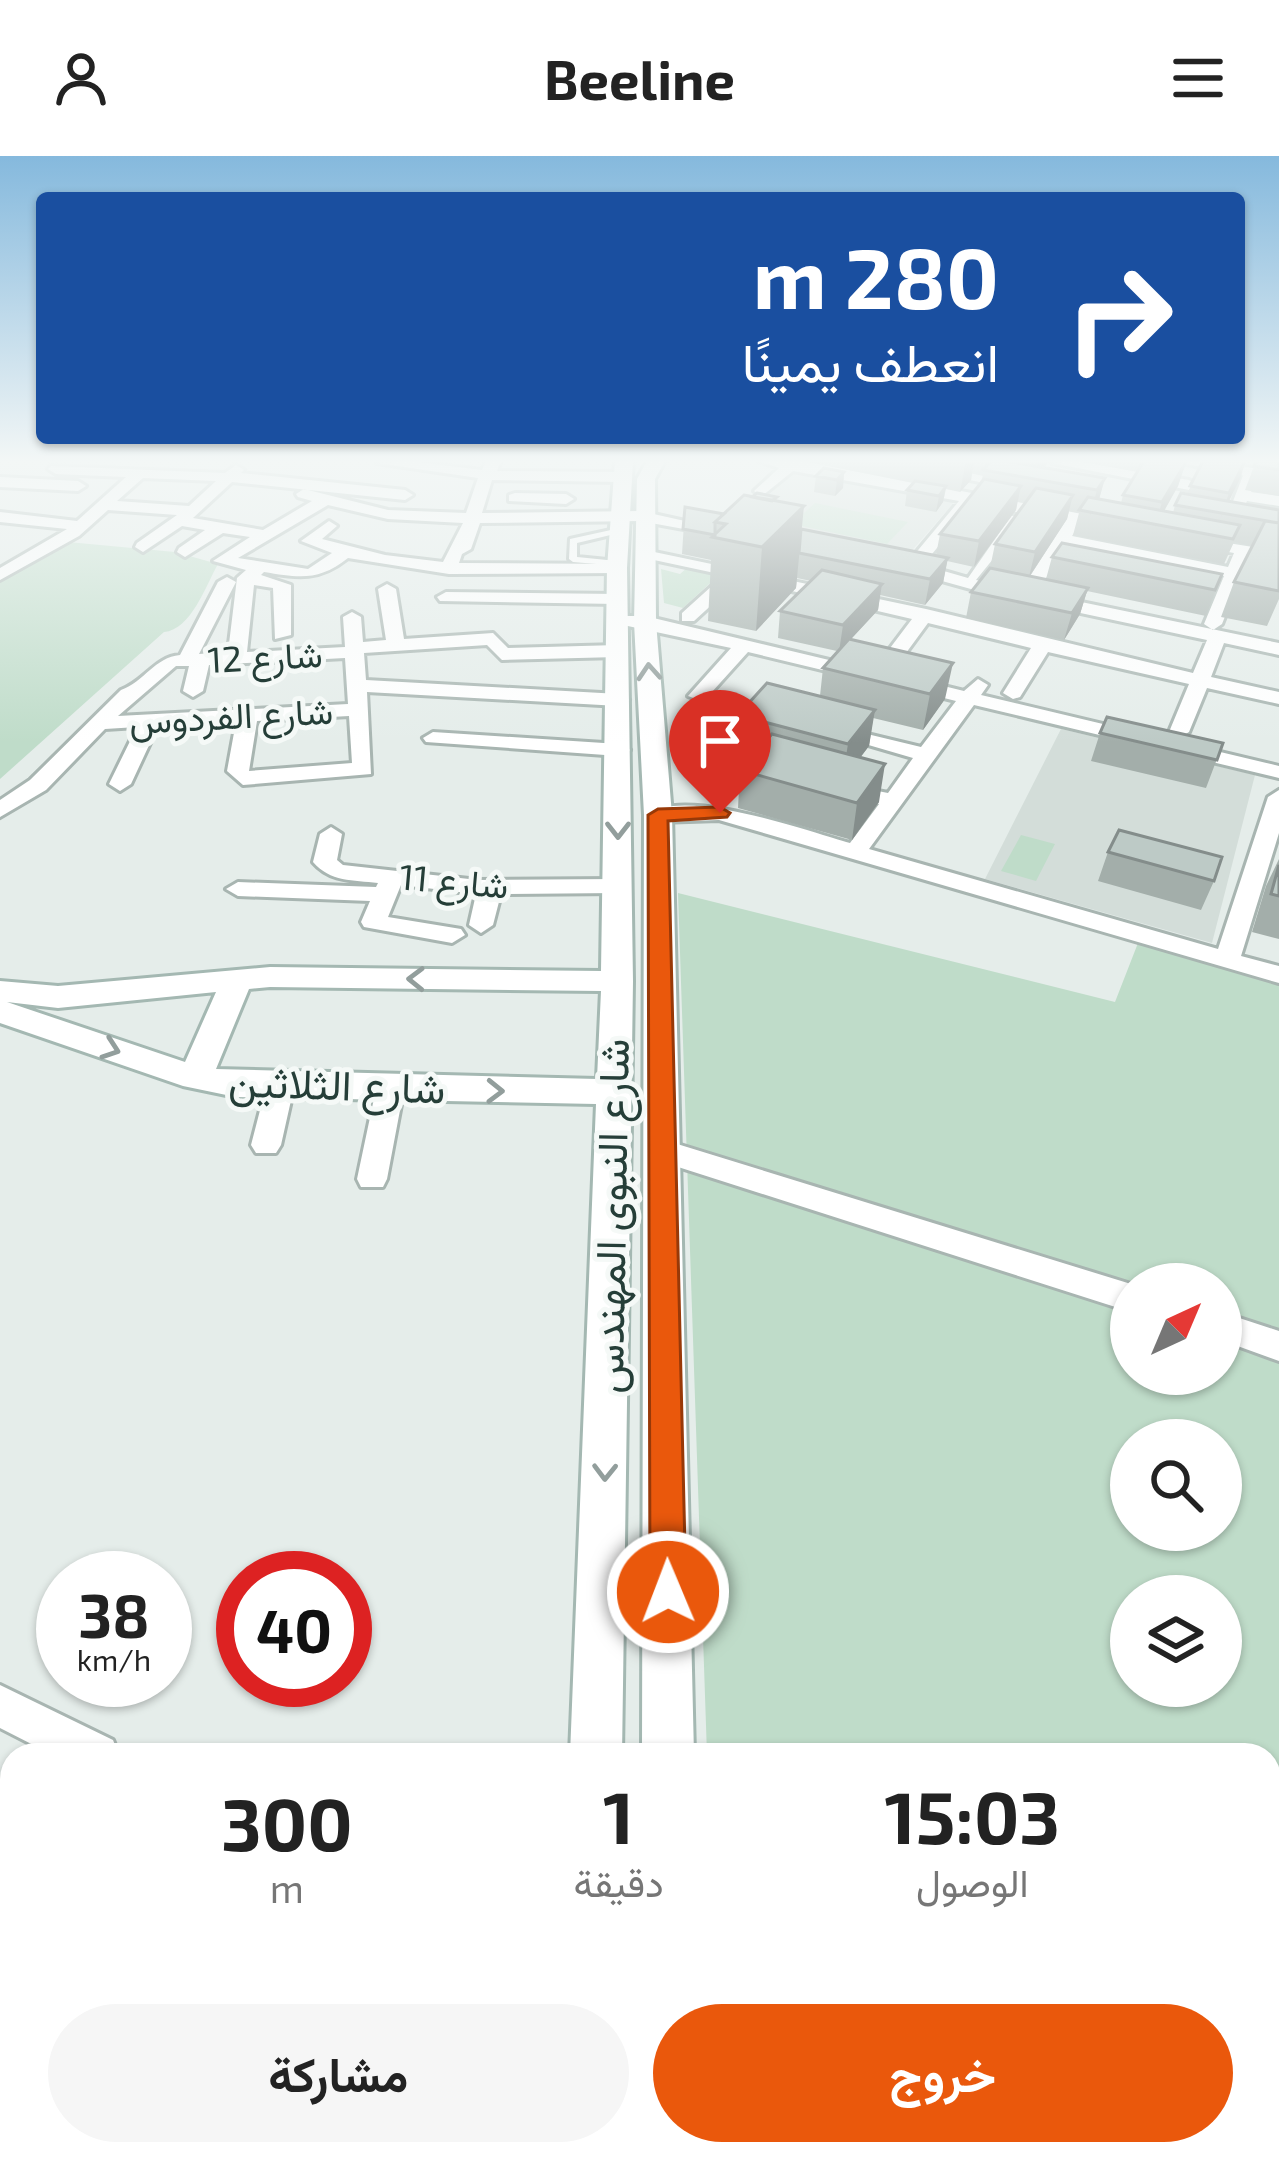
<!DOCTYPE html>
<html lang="ar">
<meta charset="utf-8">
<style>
:root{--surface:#fff;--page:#f6f6f6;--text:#222;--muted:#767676;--accent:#ea580c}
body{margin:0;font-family:"Exo 2",Vazirmatn,sans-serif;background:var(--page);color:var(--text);direction:rtl;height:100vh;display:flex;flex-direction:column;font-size:45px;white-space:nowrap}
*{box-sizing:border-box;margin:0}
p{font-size:39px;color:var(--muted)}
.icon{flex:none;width:66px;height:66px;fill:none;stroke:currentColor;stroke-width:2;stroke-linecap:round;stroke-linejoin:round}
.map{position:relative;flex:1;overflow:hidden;direction:ltr}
.side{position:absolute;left:0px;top:1587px;width:1281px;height:423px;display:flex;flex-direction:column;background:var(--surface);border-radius:36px 36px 0 0;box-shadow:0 3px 9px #0004;direction:rtl}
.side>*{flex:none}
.top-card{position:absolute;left:36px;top:36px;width:1209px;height:252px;border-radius:12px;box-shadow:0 3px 9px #0004;direction:rtl;background:#1a4fa0;color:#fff;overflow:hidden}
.needle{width:78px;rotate:44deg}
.buttons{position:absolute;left:1110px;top:1107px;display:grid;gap:24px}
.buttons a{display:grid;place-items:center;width:132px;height:132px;border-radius:50%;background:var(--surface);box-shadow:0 3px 9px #0004;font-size:60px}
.speed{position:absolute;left:36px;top:1395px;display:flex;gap:24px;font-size:60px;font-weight:700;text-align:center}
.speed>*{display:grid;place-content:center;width:156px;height:156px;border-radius:50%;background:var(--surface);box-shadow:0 3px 9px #0004;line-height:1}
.speed small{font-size:30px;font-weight:400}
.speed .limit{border:18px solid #d22;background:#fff;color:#111}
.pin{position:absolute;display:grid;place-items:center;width:102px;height:102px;color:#fff;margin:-123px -51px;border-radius:50% 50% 50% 0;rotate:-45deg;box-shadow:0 0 12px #0007}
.pin .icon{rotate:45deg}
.me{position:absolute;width:132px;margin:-66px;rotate:359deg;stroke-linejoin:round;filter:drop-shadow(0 0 9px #0008)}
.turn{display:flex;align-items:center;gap:42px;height:252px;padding:0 48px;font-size:54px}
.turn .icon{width:156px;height:156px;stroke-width:2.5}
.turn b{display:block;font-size:84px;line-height:102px}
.eta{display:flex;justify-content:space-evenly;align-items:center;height:204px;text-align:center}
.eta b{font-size:72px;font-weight:700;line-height:84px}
.action{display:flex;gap:24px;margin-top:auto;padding:24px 48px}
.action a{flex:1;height:138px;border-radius:72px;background:var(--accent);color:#fff;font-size:48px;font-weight:700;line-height:138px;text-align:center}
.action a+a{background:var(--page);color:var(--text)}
header{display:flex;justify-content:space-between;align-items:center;height:156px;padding:0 48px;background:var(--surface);font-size:54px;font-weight:700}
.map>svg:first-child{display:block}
.built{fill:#d3ddd9}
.green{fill:#bfdcc9;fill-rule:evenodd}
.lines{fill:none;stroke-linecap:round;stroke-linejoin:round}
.lane-casing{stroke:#a8b5b1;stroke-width:6}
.street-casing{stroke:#a8b5b1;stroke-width:6}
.secondary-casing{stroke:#a4b8b2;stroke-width:6}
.lane{fill:#fff;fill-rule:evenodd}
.street{fill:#fff;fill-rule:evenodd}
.secondary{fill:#fff;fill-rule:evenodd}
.wall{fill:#a3aeaa}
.shaded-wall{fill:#848d8b}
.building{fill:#bdcac6;stroke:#848d8b;stroke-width:3}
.oneway{stroke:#929e9c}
.route{fill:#ea580c;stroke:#983908;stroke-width:3}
.labels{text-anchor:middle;stroke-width:10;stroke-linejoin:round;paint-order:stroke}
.far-street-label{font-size:36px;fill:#253e38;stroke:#f5f9f7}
.street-label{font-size:42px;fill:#253e38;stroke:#f5f9f7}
</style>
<header><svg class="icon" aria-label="menu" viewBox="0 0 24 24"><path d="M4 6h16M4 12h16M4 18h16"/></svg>Beeline<svg class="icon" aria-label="person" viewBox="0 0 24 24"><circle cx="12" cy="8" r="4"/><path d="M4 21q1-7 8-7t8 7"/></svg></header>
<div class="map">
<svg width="1279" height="2009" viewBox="0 0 1279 2009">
<rect width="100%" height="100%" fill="#e5edea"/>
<!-- built -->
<path class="built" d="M794,313L956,344L909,398L741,364Z
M1061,573L1255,619L1212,787L985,723Z"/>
<!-- green -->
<path class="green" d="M815,347L908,366L887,388L792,368Z
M68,386L175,396L218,408C206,429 191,474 164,476L0,623V418Z
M688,411L720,418L683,452L664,447L661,413L680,418Z
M1021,679L1055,688L1036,725L1001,715Z
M678,737L1115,846L1138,787L1279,828V2009H720V1998H1269V1599H707ZM1131,1128H1221V1218H1131ZM1131,1284H1221V1374H1131ZM1131,1440H1221V1530H1131Z"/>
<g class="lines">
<defs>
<path id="lane" d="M620,372H623V376L577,387V401L617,405L621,408L620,410L573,406L569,403L570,383Z"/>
<path id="street" d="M409,305L482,314L486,305H501L497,315L623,316L631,321L623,326L492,324L482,357L640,355L730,375L722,380L640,365L480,367L471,393L462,398L459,407L623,408L626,412L617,417L449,418L348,402C319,425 300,422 264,416L261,419L291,429V479L275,483L273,432L254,429L247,496L345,491L343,461L352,456L361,461L363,486L386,484L378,433L387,428L396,433L404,483L493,477L508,492L618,489L627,495L618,501L502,504L487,489L364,497L366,524L619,538L629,544L619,550L367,536L371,618L243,629L227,615L236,566L158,570L131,628L120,635L109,628L137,571L105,573L46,634L0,661V644L30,624L121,534C144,526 155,501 180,499L218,426L227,421L236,426L199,498L228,496L237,422L246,414L213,405L250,381L223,377L185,401L177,396L179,392L205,374L182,370L143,396L135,391L137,387L177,359L108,354L79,380L0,424V412L67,373L0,366V356L77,365L126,321L56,318L48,313L51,310L225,317L236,309L244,314L241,317L405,334L413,339L405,344L232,326L193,362L263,374L312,345L298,341L296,338L304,333L388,354L466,357L478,322L377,307ZM143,322L216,325L189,350L117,345ZM328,349L388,363L463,367L443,406L385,399L322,383L337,370L329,365L301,385L332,397L308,413L238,402ZM345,502L348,548L118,560L176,510H189L183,535L193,541L203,535L209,509ZM349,560L352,607L249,615L257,565Z
M759,305H802L1114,364L1122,369L1120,372L1080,368L1072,380L1228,411L1234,397L1190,389V381L1279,395V405L1249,400L1222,468L1213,474L1204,468L1224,420L1067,389L1038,435L1033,436L1279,487V499L1224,487L1211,521L1279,536V548L1207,532L1189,576L1179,582L1169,576L1189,528L1048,496L1020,541L1013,543L1003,537L1031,492L928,467L895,512L888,514L878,508L912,463L740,423L694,465H682V457L724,419L640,401V393L926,453L1193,517L1207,484L978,435L899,413V405H909L959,345L793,315L762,340L754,335L779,312ZM973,348L1065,365L1023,431L1026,435L976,424L1023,366V360H1011L968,422L923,409Z
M881,305H914L1030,330L1022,335Z
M1076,305L1189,324L1197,329L1189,334L1052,307Z
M1252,312L1260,317L1251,336L1279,340V350L1247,345L1235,371H1223L1244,317Z
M0,321L78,325L86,330L78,335L0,331Z
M515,337L566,338L574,343L566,348L509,345V339Z
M446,436L618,438L627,443L618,448L440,445L437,441Z
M645,460L871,514L874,518L864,524L748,496L711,537L789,560V568L756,563L728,594L798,617L795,622H779L703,597L738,558L688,540L731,492L609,466L618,460Z
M911,522L964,535L978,523L988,529L981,539L1279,610V622L974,549L869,693L1218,793L1268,641L1279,634V677L1241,800L1279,810V827L719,664L658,666L647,659C683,630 806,675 850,687L879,648L832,636V626L888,637L913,602L824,576L834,570L921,591L956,545L904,532L901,528Z
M433,576L619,588L630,594L619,600L426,586L423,582Z
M331,671L342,678L337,704L343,709L478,724L618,723L630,730L618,737L501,738L493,769L481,777L469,769L476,738L401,729L388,761L461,773L465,779L452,787L364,771L361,766L370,745L238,740L226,733L238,726L376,731L378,727C353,724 330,726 313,706L320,678Z
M280,921L294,931L281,989L276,997H256L251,989L266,931Z
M390,923L404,933L387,1023L383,1031H361L357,1023L376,933Z
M661,983L1131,1128V1156L650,1002L646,994L650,986Z
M1221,1156L1279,1175V1205L1221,1184Z
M0,1529L113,1584L119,1599H53L0,1572Z
M12,1862V1935L0,1940V1867Z"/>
<path id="secondary" d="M615,305H633L627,412L633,825L622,1599H570L596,948L236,941L183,930L0,867V825L58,830L270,811L601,815L607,412ZM270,831L601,835L597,923L216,913L249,833ZM216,836L185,906L7,846L58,852Z
M647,305H665L655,323L656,466L672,659L694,1599H642L644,659L634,466L637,323Z
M1172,305H1214L1279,317V327Z
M559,1998H621V2009H559Z
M647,1998H709V2009H647Z"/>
</defs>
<!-- lane casing -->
<use href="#lane" class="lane-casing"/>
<!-- street casing -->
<use href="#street" class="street-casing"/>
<!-- secondary casing -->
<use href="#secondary" class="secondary-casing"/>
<!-- lane -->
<use href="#lane" class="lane"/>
<!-- street -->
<use href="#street" class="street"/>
<!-- secondary -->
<use href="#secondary" class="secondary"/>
</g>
<!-- wall -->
<path class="wall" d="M803,305H1049L1044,312L1105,322L1099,343L1121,347L1123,339L1138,316L1078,305L1186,306L1178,330L1164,355L1173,357L1175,349L1187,338L1203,305H1246L1229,345L1279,354V443L1267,470L1221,461L1234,426L1253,390L1234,386L1224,408L1073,379L1079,357L1069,355L1067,363L1030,420L1046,423L1052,401L1222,418L1206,460L1087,435L1080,458L1064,484L966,462L971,436L990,412L995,388L1025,347L1017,346L1016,354L974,411L947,405L943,427L925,449L880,439L878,454L851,483L945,543L923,574L873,562L869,590L860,602L879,646L852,684L738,652L740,614L752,601L735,596L738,559L820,540L823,512L837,495L778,482L780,455L811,425L797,422L796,432L756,475L708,465L711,404L682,398L685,351L724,358L776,345L801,373L936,399L940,378L981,327L983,318L972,316L971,324L960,336L946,333L943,346L936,356L905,350L907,334L913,327Z
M1256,305H1279V340L1245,334Z
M844,316L843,332L835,340L814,336L816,320Z
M1100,577L1223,587L1206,632L1091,605Z
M1108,696L1214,725L1201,754L1098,725Z
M1279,703V783L1252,776L1266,730Z"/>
<!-- shaded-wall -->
<path class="shaded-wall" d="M966,305H974L971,324L960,336Z
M1037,305H1049L1035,324L1033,323Z
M1245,305L1241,321L1221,361L1229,337Z
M1186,306L1178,330L1155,371L1162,346Z
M844,316L843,332L835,340L837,324Z
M1105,322L1098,347L1090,359L1097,334Z
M946,330L943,346L936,356L939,340Z
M1021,330L1016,354L974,411L979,385Z
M1073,339L1067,363L1029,421L1035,396Z
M804,350L796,432L756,475L762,391Z
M948,402L943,427L925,449L930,423Z
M882,428L878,454L839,496L843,469Z
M1088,432L1080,458L1064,484L1072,457Z
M953,507L945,543L923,574L930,538Z
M875,554L869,590L842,625L848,588Z
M885,608L879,646L852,684L857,647Z"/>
<!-- building -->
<path class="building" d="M991,305H1005L1105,322L1097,334L983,314Z
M1144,305L1186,306L1162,346L1123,339Z
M1203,305H1245L1229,337L1190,330Z
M1256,305H1279V314L1254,310Z
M824,312L844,316L837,324L816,320Z
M984,323L1021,330L979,385L940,378Z
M915,325L946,330L939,340L907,334Z
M1036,332L1073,339L1035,396L995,388Z
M757,337L777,341L772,345L752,341Z
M1181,337L1279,354V367L1175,349Z
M744,339L804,350L762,391L712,381L726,368L715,366Z
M1088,341L1240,369L1233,383L1079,354Z
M685,351L724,358L715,366V379L683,373Z
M1265,365L1279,367V435L1234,426Z
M801,373L948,402L930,423L799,397Z
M1062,387L1222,418L1215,434L1052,401Z
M990,412L1088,432L1072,457L971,436Z
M822,414L882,428L843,469L780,455Z
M849,483L953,507L930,538L823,512Z
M767,527L875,554L848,588L738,559Z
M1107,561L1223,587L1217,604L1100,577Z
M772,578L885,608L857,647L740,614Z
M1119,674L1222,701L1214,725L1108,696Z
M1279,709V740L1271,738Z"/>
<!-- one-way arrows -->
<defs><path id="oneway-chevron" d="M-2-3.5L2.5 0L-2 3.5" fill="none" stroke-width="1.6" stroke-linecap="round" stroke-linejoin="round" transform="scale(3)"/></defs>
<g class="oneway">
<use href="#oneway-chevron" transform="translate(649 516) rotate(-94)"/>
<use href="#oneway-chevron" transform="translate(618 674) rotate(90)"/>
<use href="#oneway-chevron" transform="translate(416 823) rotate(-179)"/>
<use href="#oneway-chevron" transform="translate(111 893) rotate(19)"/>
<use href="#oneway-chevron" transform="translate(495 935) rotate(1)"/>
<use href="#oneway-chevron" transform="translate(605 1316) rotate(91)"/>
</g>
<!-- sky -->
<linearGradient id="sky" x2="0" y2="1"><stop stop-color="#85b9dd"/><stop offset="0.52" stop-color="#f3f7f6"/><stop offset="1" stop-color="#f3f7f6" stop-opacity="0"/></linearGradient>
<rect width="1279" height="587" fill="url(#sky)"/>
<!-- route -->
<path class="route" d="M720,651L730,657L727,661L668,665L686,1436L680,1449L668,1454L655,1449L650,1436L648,659L658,653Z"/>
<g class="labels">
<!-- far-street labels -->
<g class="far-street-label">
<text transform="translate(265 501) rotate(-3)" y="13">شارع 12</text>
<text transform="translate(231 560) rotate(-3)" y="13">شارع الفردوس</text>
<text transform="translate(454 725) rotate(5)" y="13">شارع 11</text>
</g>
<!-- street labels -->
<g class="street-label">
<text transform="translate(337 929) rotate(2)" y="15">شارع الثلاثين</text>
<text transform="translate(611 1060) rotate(-89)" y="15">شارع النبوى المهندس</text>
</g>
</g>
</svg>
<div class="buttons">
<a><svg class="needle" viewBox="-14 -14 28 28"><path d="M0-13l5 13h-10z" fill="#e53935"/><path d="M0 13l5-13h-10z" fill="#767676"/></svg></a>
<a><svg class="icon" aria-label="search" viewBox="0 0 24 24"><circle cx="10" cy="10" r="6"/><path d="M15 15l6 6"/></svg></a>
<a><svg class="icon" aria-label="layers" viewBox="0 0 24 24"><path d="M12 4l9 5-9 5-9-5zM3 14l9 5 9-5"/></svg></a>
</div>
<div class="speed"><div>38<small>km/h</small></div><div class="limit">40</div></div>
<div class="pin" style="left:720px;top:657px;background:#d93025"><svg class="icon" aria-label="arrive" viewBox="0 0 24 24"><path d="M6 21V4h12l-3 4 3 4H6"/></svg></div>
<svg class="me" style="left:668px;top:1436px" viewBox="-20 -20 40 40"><circle r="17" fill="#ea580c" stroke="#fff" stroke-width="3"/><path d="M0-11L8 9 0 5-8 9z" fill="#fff"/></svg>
<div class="top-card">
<div class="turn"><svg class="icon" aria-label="right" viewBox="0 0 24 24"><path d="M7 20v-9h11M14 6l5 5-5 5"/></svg><div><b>280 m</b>انعطف يمينًا</div></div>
</div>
<section class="side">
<div class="eta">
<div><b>15:03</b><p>الوصول</p></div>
<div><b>1</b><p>دقيقة</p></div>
<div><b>300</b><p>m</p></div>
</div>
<div class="action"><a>خروج</a><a>مشاركة</a></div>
</section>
</div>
